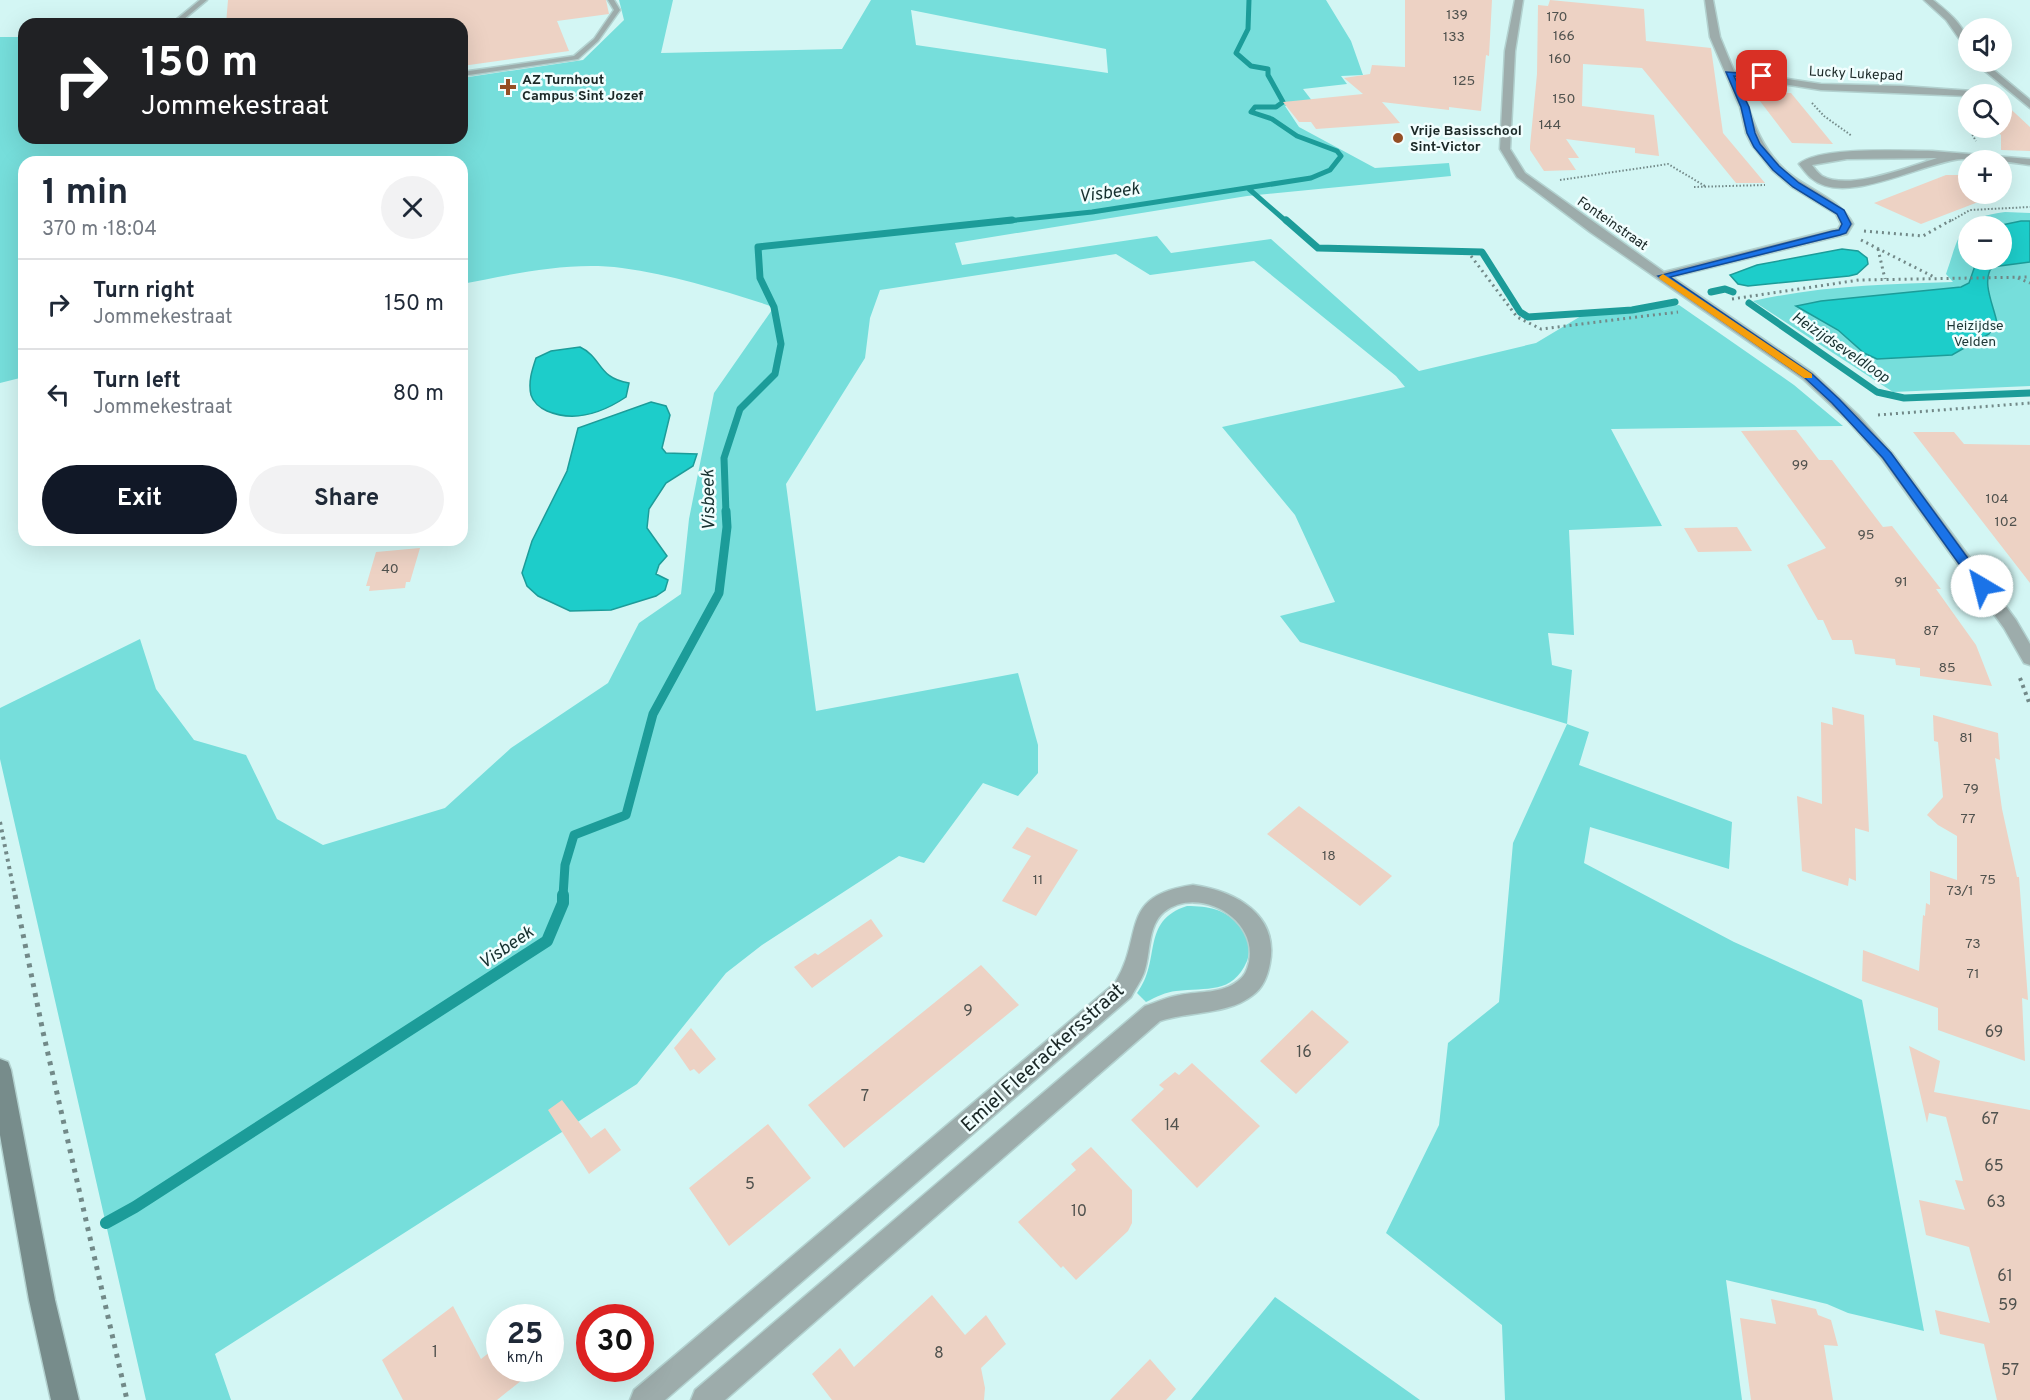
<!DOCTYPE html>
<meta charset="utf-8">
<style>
:root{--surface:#fff;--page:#f2f2f3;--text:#1f2937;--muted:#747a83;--line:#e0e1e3;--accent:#111827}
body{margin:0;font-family:Overpass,sans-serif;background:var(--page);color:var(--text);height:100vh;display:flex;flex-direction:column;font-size:22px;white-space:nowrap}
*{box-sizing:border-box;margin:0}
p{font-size:20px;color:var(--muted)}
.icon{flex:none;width:33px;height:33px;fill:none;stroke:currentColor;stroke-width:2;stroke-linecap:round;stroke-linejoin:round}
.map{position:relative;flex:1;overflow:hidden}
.panel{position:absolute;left:18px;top:156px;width:450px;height:390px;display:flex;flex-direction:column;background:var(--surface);border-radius:18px;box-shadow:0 6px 24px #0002}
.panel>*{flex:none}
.hud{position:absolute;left:18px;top:18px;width:450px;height:126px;border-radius:18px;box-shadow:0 6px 24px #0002;background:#202124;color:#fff;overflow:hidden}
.controls{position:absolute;left:1958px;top:18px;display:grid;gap:12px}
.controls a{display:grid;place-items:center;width:54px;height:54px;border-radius:50%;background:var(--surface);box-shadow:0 6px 24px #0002;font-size:30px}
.speed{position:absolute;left:486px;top:1304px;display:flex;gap:12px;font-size:30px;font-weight:700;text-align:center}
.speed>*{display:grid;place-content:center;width:78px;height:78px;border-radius:50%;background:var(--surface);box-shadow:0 6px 24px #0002;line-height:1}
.speed small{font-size:15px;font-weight:400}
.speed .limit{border:9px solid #d22;background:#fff;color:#111}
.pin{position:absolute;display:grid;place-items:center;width:51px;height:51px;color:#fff;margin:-26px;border-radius:12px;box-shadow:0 3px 9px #0006}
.me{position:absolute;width:66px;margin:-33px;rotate:323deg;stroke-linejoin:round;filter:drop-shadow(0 0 4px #0008)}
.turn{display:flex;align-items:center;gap:21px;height:126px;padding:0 24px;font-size:27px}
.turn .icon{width:78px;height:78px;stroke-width:2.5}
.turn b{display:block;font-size:42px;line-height:51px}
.round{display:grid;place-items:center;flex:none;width:63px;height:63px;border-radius:32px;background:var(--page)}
.summary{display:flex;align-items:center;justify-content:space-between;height:102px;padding:0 24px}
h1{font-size:36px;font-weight:700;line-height:45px}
.primary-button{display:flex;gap:12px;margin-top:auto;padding:12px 24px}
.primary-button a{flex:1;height:69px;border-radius:36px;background:var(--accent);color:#fff;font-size:24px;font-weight:700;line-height:69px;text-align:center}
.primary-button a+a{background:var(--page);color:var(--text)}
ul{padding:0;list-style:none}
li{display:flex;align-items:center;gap:18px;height:90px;padding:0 24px;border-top:2px solid var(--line)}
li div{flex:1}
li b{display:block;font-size:22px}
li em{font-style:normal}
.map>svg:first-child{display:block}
.green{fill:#76dedb;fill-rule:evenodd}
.water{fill:#1dcdca;stroke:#1c9c99;stroke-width:1.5}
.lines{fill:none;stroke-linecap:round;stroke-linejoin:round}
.stream-far3{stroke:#1c9c99;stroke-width:5}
.stream-far2{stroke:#1c9c99;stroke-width:7}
.stream-far1{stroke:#1c9c99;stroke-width:9}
.stream{stroke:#1c9c99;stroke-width:12}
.building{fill:#edd2c4}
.lane-casing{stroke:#b2d1cf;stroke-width:3}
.street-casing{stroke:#b2d1cf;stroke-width:3}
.secondary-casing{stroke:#b2d1cf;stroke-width:3}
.path-far3{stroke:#728988;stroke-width:2;stroke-dasharray:1.5 2;stroke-linecap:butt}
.path-far2{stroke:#728988;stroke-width:3;stroke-dasharray:2 4;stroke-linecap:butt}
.path-far1{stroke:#728988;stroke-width:4;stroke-dasharray:3 4.5;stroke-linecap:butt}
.path{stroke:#728988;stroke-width:5;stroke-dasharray:4 6;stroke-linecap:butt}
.lane{fill:#9dacab;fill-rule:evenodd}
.street{fill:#9dacab;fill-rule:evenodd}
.secondary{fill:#778c8b;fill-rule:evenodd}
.route{fill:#1a73e8;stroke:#114b97;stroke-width:1.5}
.slow{fill:#f59e0b}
.poi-dot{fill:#944f25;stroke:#f1fefe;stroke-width:2}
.labels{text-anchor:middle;stroke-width:5;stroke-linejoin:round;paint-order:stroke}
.number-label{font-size:14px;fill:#50524e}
.far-street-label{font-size:14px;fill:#1b2827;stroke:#f1fefe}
.far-poi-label{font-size:14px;font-weight:bold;fill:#1b2827;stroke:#f1fefe;text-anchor:start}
.far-park-label{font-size:14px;fill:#1d3736;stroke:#f1fefe}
.far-water-label{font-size:15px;font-style:italic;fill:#173130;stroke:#f1fefe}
.near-number-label{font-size:16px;fill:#50524e}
.water-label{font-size:18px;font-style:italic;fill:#173130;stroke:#f1fefe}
.near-street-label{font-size:20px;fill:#1b2827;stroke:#f1fefe}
</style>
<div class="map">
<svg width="2030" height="1400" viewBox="0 0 2030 1400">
<rect width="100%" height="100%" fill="#d3f6f4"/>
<!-- green -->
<path class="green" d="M619,0H673L661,53L842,49L871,0H1326L1351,41L1363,75L1341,76L1347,84L1303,89L1313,102L1285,106L1299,127L1375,168L1449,163L1451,176L1247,196L955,243L962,265L1157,236L1171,253L1271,239L1419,371L1536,343L1581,316L1679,305L1794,385L1843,426L1611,429L1662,526L1569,530L1574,635L1548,633L1552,665L1572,670L1567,724L1589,732L1579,765L1732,822L1729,869L1590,827L1584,863L1734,942L1862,1000L1924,1331L1848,1313L1827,1304L1726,1280L1742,1400H1505L1502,1325L1386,1233L1439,1125L1448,1043L1499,1002L1513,843L1567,724L1300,642L1280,616L1335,602L1295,515L1222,427L1405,387L1396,376L1254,261L1150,275L1116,254L880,290L870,318L865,358L786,484L816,711L1018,673L1038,745V773L1018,796L983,783L924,863L899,856L762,945L726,973L637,1084L215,1354L231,1400H146L0,759V708L140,639L156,689L194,740L246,755L277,819L323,845L445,808L511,748L608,683L639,623L681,594L689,519L714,393L774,307C724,291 674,275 622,268C570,261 513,274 462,284V162H24V377L0,383V37H24V138H462V78L583,60L624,20ZM911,10L1106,49L1108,73L916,45Z
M2005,212L2030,213V386L1893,392L1753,301C1819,286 1885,284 1953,282L1946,274C1960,234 1958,218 2005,212ZM1968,226H2001V260H1968Z
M1187,906C1208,906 1227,909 1240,927C1248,936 1251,950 1247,961C1232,995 1207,987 1176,991C1166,992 1156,997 1146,1002L1137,993C1162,960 1140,921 1187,906Z
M1275,1297L1420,1400H1191Z"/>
<!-- water -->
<path class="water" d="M2021,221H2030V262L1992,267C1981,282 1994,306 1997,323L1989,334L1952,355L1877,359L1864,353L1838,330L1796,306L1821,301L1961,287L1969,283L1977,260H2001V226H1997Z
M1842,249L1858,251L1867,258L1868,264L1857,274L1849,276L1748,286L1738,284L1730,275L1757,265Z
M580,347C603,358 597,378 629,383L626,397C602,413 575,423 547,411C540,408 533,402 531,395C528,382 532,370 536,358L551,351Z
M651,402L666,406L670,415L662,448L666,453L697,454L693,466L666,483L649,509L647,528L667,556L659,565L656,574L668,580L665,590L656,596L611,610L570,611L538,596L527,586L522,573L532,541L567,471L578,428Z"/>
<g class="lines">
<!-- stream-far3 -->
<path class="stream-far3" d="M1249,189L1287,222
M998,222L1092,212L1311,178L1330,170L1341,156L1337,151L1297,136L1272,119L1251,112L1255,107H1276L1283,102L1268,75V69L1251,66L1236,53L1248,29L1249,0"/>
<!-- stream-far2 -->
<path class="stream-far2" d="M1286,220L1318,248L1482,252L1520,312L1528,317L1632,310L1675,302
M1711,292L1725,289L1733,292
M1749,303L1877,392L1904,398L2030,393
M726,513L724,458L740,409L775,374L781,344L774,307L760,278L758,247L1012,220"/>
<!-- stream-far1 -->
<path class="stream-far1" d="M563,896L565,865L574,835L626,815L653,714L719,593L727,527L726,511"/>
<!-- stream -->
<path class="stream" d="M106,1223L135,1207L547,941L563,903V895"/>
</g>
<!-- building -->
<path class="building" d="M228,0H606L609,14L557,21L569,51L462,66V24H226Z
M1405,0H1492L1489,56L1486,55L1481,111L1449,107V110L1382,102L1400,123L1316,129L1311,122H1299L1283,102L1363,94L1344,78L1370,74L1372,65L1405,67Z
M1550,0L1644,9L1646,41L1711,48L1723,133L1765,183H1736L1642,68L1583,64L1582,106L1654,115L1659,156L1635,153V148L1566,139L1579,158H1568L1576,170L1544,171L1530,150V146L1537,74L1538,5L1548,6Z
M1753,92L1791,93L1833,144L1792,143Z
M2001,100L2030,127V151L2001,150V135L1993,128H2001Z
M1946,175H1968V194H1999L1921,224L1874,203Z
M1796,430L1819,460H1832L1883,527L1892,526L1941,589H1936L1976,645L1992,686L1920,676V668L1896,665L1895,659L1855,654L1852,640H1832L1823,620H1818L1787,565L1826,548L1741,431Z
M1913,432H1954L1964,444L2030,445V583Z
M1737,527L1752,551L1698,552L1684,528Z
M420,548L410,582H406L405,588L369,591L370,586H366L376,552Z
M1832,707L1864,715L1869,832L1855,828L1856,881L1849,878L1848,886L1802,871L1797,796L1822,804L1821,722L1833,725Z
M1933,715L1998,733L2000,760L1995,758L2002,809L2017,877H2019L2028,1000L2022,998L2025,1061L1938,1030V1008L1862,981L1863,950L1919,971L1923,915L1925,916L1926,903L1930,905V871L1957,880V836L1938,825L1927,815L1943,797L1938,742L1934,741Z
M1299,806L1392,876L1360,906L1267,834Z
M1027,827L1078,850L1036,916L1002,901L1031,856L1012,848Z
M871,919L883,936L812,988L794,967L815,953L818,955Z
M981,965L1019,1005L844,1148L808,1105Z
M1312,1010L1349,1042L1296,1094L1260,1061Z
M691,1028L716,1059L699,1074L694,1069L690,1071L674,1048Z
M1909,1046L1940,1061L1934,1092L2030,1110V1400H1997L1984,1344L1940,1334L1935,1310L1990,1323L1969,1247L1926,1235L1919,1200L1965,1210L1955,1180L1963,1181L1946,1117L1929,1113L1927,1123Z
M1192,1063L1260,1126L1197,1188L1131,1120L1164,1089L1159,1085L1175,1072L1179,1075Z
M562,1100L591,1138L605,1128L621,1150L589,1174L548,1110Z
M768,1124L811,1178L729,1246L689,1188Z
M1091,1147L1132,1190V1223L1128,1231L1076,1280L1063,1266L1061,1268L1018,1222L1076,1170L1071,1164Z
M932,1295L965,1335L986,1315L1006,1344L981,1368L985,1388L984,1400H832L812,1374L840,1348L854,1367Z
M1771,1299L1816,1309L1818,1315L1831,1320L1838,1346L1824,1345L1833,1400H1751L1740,1318L1776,1324Z
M453,1306L481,1359L500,1344V1368H537L497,1400H403L382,1360Z
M1150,1359L1176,1389L1166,1400H1110Z"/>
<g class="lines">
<defs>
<path id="lane" d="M200,0H207L178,24H171Z
M608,0H614L620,10L598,41L578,59L462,76V72L574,56L594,39L614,10Z"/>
<path id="street" d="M1515,0H1523L1515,51L1510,149L1525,173L1664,272L1832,230L1838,229L1841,224L1836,214L1792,187L1772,170L1752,145L1746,133L1740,107L1710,37L1705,0H1713L1720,37L1734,71L1821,84L1902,86L1986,92L1987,94L1968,96L1821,90L1737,77C1751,109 1754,137 1779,164C1800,188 1838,195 1853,224L1847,234L1672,277L1813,373L1858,415L1892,453L2016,620L2030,644V665L2024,663L2004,628L1882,459L1848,421L1803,379L1590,232L1517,177L1500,149L1505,51Z
M1924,0H1933C1948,12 1968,27 1968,48L1965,47L1946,20Z
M1974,62H1984L2030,100V108Z
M1932,151L2030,159V165C2007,162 1986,158 1962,159C1925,161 1845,208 1811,178C1807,175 1803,169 1799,164C1820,146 1903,151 1932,151ZM1937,158C1908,167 1850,191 1822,176C1818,173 1815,169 1812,165L1847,159Z
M1193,885C1235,891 1279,914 1270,963C1268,975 1263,988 1253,995C1228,1015 1190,1011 1160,1021L725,1400H691L695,1390L1145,1006C1157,1002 1168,997 1180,995C1199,991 1222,994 1238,981C1245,976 1247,970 1249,962C1258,919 1199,885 1164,912C1147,926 1151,954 1144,973C1141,981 1135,989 1131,997L665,1400H630L634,1390L1115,983C1145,935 1117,896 1193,885Z"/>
<path id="secondary" d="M0,1059L8,1062L11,1070L55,1300L79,1400H51L29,1300L0,1135Z"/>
</defs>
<!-- lane casing -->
<use href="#lane" class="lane-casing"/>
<!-- street casing -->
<use href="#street" class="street-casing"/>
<!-- secondary casing -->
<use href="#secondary" class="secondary-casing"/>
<!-- path-far3 -->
<path class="path-far3" d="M1812,103L1824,116L1852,136
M1974,128L1972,134L1976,141
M1560,180L1668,164L1705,186
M1694,187L1765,185
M1949,222L1970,210L2030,207"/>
<!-- path-far2 -->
<path class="path-far2" d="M1864,231L1923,236L1951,220
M1861,240L1934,277
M1878,249L1885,279
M1471,256L1517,317L1541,329L1678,312
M2018,278L2030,283
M1732,299L1859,280L2030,277
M1878,415L2030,403"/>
<!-- path-far1 -->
<path class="path-far1" d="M2020,678L2030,705
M0,822L15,896"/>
<!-- path -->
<path class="path" d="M15,895L43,1032L127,1400"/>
<!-- lane -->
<use href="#lane" class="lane"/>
<!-- street -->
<use href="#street" class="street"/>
<!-- secondary -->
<use href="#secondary" class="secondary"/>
</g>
<!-- route -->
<path class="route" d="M1726,72L1765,75V78H1762L1734,76L1749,107L1755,133L1760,144L1779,166L1799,183L1844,210L1851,224L1846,233L1840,235L1670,277L1812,374L1839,399L1891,453L1986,583L1988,586L1986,589H1977L1883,458L1832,403L1805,378L1658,276L1833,231L1839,230L1842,224L1837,214L1793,187L1773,170L1754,147L1747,133L1741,107Z"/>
<!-- slow -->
<path class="slow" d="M1663,274L1812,374V378H1804L1660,279L1659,277Z"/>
<!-- markers -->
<g class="poi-dot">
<path d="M505 78h6v6h6v6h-6v6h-6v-6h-6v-6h6z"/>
<circle cx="1398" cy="138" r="6"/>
</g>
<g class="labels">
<!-- number labels -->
<g class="number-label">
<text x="1457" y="19">139</text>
<text x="1557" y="21">170</text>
<text x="1564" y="40">166</text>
<text x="1454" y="41">133</text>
<text x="1560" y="63">160</text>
<text x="1464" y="85">125</text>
<text x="1564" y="103">150</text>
<text x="1550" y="129">144</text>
<text x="1800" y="469">99</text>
<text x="1997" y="503">104</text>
<text x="2006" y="526">102</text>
<text x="1866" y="539">95</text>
<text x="390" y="573">40</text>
<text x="1901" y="586">91</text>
<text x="1931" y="635">87</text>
<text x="1947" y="672">85</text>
<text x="1966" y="742">81</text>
<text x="1971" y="793">79</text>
<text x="1968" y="823">77</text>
<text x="1329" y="860">18</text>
<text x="1038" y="884">11</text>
<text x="1988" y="884">75</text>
<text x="1960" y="895">73/1</text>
<text x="1973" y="948">73</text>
<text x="1973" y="978">71</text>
</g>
<!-- far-street labels -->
<g class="far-street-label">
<text transform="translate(1856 73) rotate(3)" y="5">Lucky Lukepad</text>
<text transform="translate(1613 223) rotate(35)" y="5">Fonteinstraat</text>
</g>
<!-- far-poi labels -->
<g class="far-poi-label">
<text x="522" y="84">AZ Turnhout<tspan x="522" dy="16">Campus Sint Jozef</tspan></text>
<text x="1410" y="135">Vrije Basisschool<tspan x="1410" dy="16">Sint-Victor</tspan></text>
</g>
<!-- far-park labels -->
<g class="far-park-label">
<text x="1975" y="330">Heizijdse<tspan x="1975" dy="16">Velden</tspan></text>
</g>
<!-- far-water labels -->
<g class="far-water-label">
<text transform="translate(1841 347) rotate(34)" y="5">Heizijdseveldloop</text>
</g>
<!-- near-number labels -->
<g class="near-number-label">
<text x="968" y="1016">9</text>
<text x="1994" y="1037">69</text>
<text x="1304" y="1057">16</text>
<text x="865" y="1101">7</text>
<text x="1990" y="1124">67</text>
<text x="1172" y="1130">14</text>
<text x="1994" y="1171">65</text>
<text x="750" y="1189">5</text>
<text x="1996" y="1207">63</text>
<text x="1079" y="1216">10</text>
<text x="2005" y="1281">61</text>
<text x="2008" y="1310">59</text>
<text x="435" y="1357">1</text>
<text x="939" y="1358">8</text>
<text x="2010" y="1375">57</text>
</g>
<!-- water labels -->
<g class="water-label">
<text transform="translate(1109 192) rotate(-8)" y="6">Visbeek</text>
<text transform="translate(708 500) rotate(-91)" y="6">Visbeek</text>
<text transform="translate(506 947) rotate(-34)" y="6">Visbeek</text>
</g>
<!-- near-street labels -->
<g class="near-street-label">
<text transform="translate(1042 1057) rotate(-42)" y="7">Emiel Fleerackersstraat</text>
</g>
</g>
</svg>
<div class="controls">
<a><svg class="icon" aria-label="sound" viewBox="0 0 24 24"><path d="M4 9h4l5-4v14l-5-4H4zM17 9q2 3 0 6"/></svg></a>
<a><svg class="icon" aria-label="search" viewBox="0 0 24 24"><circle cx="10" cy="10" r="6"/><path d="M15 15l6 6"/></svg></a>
<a>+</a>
<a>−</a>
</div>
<div class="speed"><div>25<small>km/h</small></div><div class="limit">30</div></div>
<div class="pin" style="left:1762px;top:76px;background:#d93025"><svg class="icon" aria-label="arrive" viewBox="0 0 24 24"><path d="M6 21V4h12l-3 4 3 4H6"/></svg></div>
<svg class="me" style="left:1982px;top:586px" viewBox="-20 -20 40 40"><circle r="19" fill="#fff"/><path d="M0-13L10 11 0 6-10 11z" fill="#1a73e8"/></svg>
<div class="hud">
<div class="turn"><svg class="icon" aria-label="right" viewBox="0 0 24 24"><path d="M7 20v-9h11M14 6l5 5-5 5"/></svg><div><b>150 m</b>Jommekestraat</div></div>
</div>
<section class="panel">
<div class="summary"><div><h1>1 min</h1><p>370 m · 18:04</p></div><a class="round"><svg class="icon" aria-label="close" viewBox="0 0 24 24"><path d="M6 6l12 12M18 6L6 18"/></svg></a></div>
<ul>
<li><svg class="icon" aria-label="right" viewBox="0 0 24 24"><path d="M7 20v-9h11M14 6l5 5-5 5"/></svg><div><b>Turn right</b><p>Jommekestraat</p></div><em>150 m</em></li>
<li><svg class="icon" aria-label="left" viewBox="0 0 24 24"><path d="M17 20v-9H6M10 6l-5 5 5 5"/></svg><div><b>Turn left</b><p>Jommekestraat</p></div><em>80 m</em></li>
</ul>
<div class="primary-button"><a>Exit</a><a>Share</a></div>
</section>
</div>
